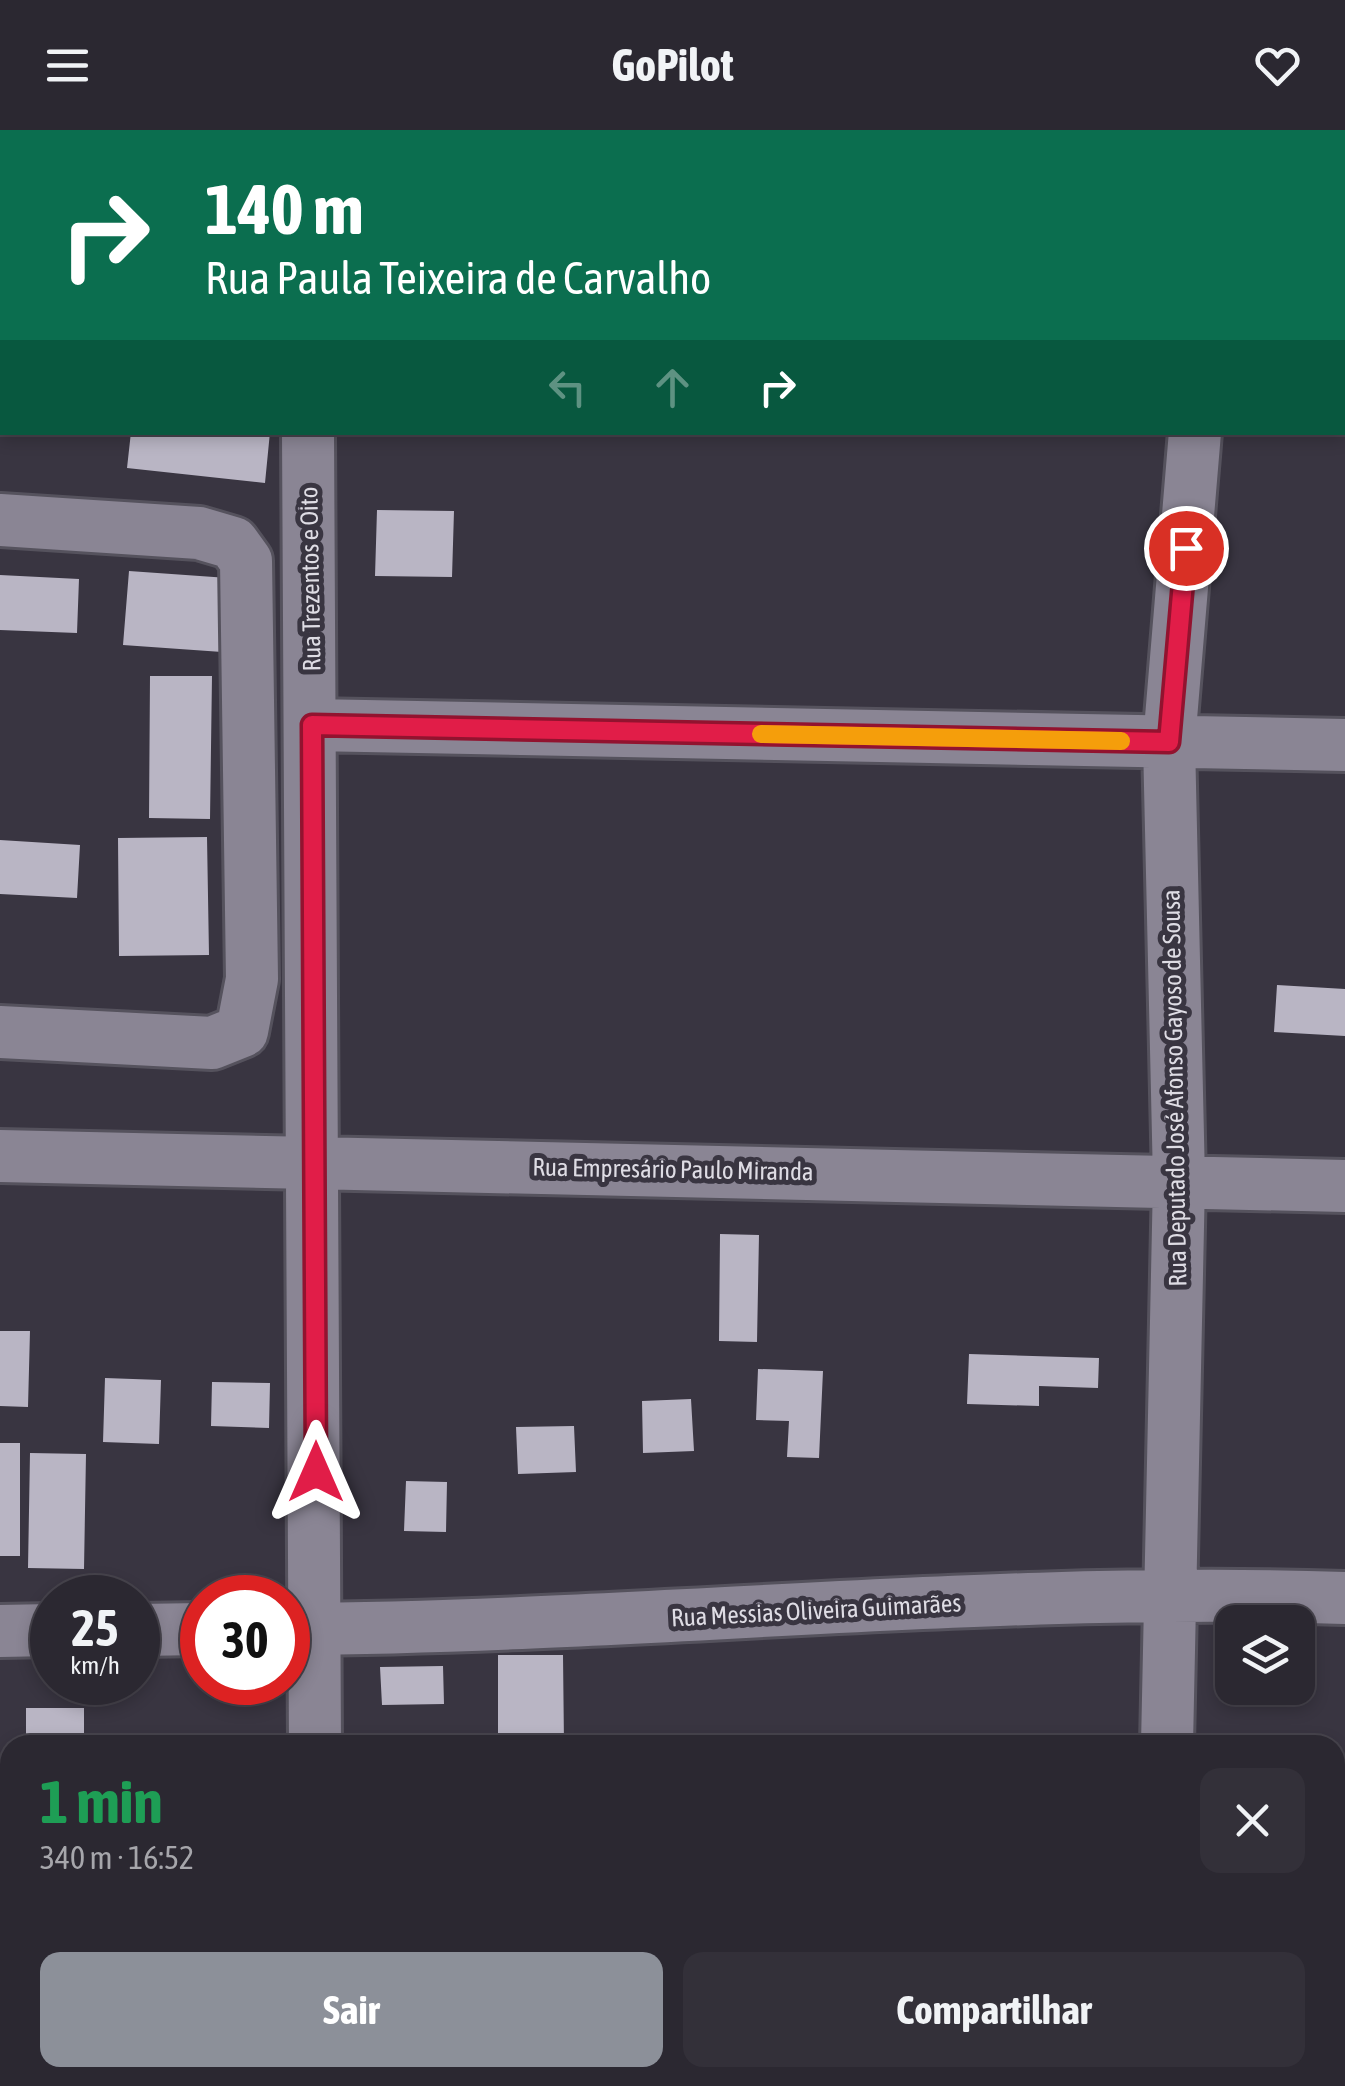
<!DOCTYPE html>
<html lang="pt">
<meta charset="utf-8">
<style>
:root{--surface:#2b2831;--page:#333039;--text:#f1f3f6;--muted:#a6a6ab;--line:#47444d;--accent:#8c9099}
body{margin:0;font-family:"Asap Condensed",sans-serif;background:var(--page);color:var(--text);height:100vh;display:flex;flex-direction:column;font-size:38px;white-space:nowrap}
*{box-sizing:border-box;margin:0}
p{font-size:32px;color:var(--muted)}
.icon{flex:none;width:55px;height:55px;fill:none;stroke:currentColor;stroke-width:2;stroke-linecap:round;stroke-linejoin:round}
.map{position:relative;flex:1;overflow:hidden}
.sheet{position:absolute;left:0px;top:1605px;width:1345px;height:352px;display:flex;flex-direction:column;background:var(--surface);border-radius:30px 30px 0 0;box-shadow:0 5px 15px #0003,0 0 0 2px var(--line)}
.sheet>*{flex:none}
.top-card{position:absolute;left:0px;top:0px;width:1345px;height:305px;box-shadow:0 5px 15px #0003,0 0 0 2px var(--line);background:#0b6e4f;color:#fff;overflow:hidden}
.tools{position:absolute;left:1215px;top:1475px;display:grid;gap:20px}
.tools a{display:grid;place-items:center;width:100px;height:100px;border-radius:20px;background:var(--surface);box-shadow:0 5px 15px #0003,0 0 0 2px var(--line);font-size:50px}
.speed{position:absolute;left:30px;top:1445px;display:flex;gap:20px;font-size:50px;font-weight:700;text-align:center}
.speed>*{display:grid;place-content:center;width:130px;height:130px;border-radius:50%;background:var(--surface);box-shadow:0 5px 15px #0003,0 0 0 2px var(--line);line-height:1}
.speed small{font-size:25px;font-weight:400}
.speed .limit{border:15px solid #d22;background:#fff;color:#111}
.pin{position:absolute;display:grid;place-items:center;width:85px;height:85px;color:#fff;margin:-42px;border:5px solid #fff;border-radius:50%;box-shadow:0 2px 10px #0007}
.me{position:absolute;width:110px;margin:-55px;rotate:0deg;stroke-linejoin:round;filter:drop-shadow(0 0 8px #0008)}
.turn{display:flex;align-items:center;gap:35px;height:210px;padding:0 40px;font-size:45px}
.turn .icon{width:130px;height:130px;stroke-width:2.5}
.turn b{display:block;font-size:70px;line-height:85px}
.lanes{display:flex;align-items:center;height:95px;padding:0 40px;background:#0003;justify-content:center;gap:50px;direction:ltr}
.lanes .off{opacity:.35}
.round{display:grid;place-items:center;flex:none;width:105px;height:105px;border-radius:20px;background:var(--page)}
.headline{display:flex;align-items:center;justify-content:space-between;height:170px;padding:0 40px}
h1{font-size:60px;font-weight:700;line-height:75px;color:#1e9e55}
.primary-button{display:flex;gap:20px;margin-top:auto;padding:20px 40px}
.primary-button a{flex:1;height:115px;border-radius:20px;background:var(--accent);color:#fff;font-size:40px;font-weight:700;line-height:115px;text-align:center}
.primary-button a+a{background:var(--page);color:var(--text)}
header{display:flex;justify-content:space-between;align-items:center;height:130px;padding:0 40px;background:var(--surface);font-size:45px;font-weight:700}
.map>svg:first-child{display:block}
.building{fill:#b9b5c4}
.lines{fill:none;stroke-linecap:round;stroke-linejoin:round}
.minor-casing{stroke:#55525d;stroke-width:58}
.minor{stroke:#8a8594;stroke-width:52}
.route-casing{stroke:#92132f;stroke-width:25}
.route{stroke:#e11d48;stroke-width:18}
.slow{stroke:#f59e0b;stroke-width:18}
.labels{text-anchor:middle;stroke-width:10;stroke-linejoin:round;paint-order:stroke}
.street-label{font-size:25px;fill:#dedce4;stroke:#393541}
</style>
<header><svg class="icon" aria-label="menu" viewBox="0 0 24 24"><path d="M4 6h16M4 12h16M4 18h16"/></svg>GoPilot<svg class="icon" aria-label="heart" viewBox="0 0 24 24"><path d="M12 20l-8-8c-3-5 5-10 8-4 3-6 11-1 8 4z"/></svg></header>
<div class="map">
<svg width="1345" height="1956" viewBox="0 0 1345 1956">
<rect width="100%" height="100%" fill="#393541"/>
<!-- building -->
<path class="building" d="M131,302H270L265,353L127,338Z
M377,380L454,381L452,447L375,446Z
M129,441L228,448L222,522L123,515Z
M0,445L79,449L77,503L0,500Z
M150,546H212L210,689L149,688Z
M207,707L209,825L119,826L118,708Z
M0,710L80,715L77,768L0,764Z
M1277,855L1345,859V906L1274,902Z
M720,1104L759,1105L757,1212L719,1211Z
M0,1201H30L28,1277L0,1276Z
M969,1224L1099,1228L1098,1258L1039,1256V1276L967,1274Z
M758,1239L823,1241L819,1328L787,1327L789,1291L756,1290Z
M105,1248L161,1250L159,1314L103,1312Z
M212,1252L270,1253L269,1298L211,1296Z
M691,1269L694,1321L643,1323L642,1271Z
M574,1296L576,1342L518,1344L516,1297Z
M0,1313H20V1426H0Z
M30,1323L86,1324L84,1439L28,1438Z
M406,1351L447,1352L446,1402L404,1401Z
M498,1525H563L564,1615H498Z
M443,1536L444,1574L382,1575L380,1537Z
M26,1578H84V1615H26Z
M0,1674H10V1720H0Z
M662,1948H823V1956H662Z"/>
<g class="lines">
<defs>
<path id="minor" d="M1192,0V2
M317,2V0
M0,179L2,180
M1342,209H1345
M308,302L315,1615
M0,390L199,403L233,413L246,431L252,849L242,901L212,913L0,902
M312,595L1345,615
M0,1026L1345,1056
M288,1499C640,1497 992,1456 1345,1468
M138,1500L202,1499
M0,1501L52,1500
M1167,1615L1179,1050L1169,612L1195,302
M1335,1900L1345,1901
M1164,1948V1956
M309,1956V1948"/>
</defs>
<!-- minor casing -->
<use href="#minor" class="minor-casing"/>
<!-- minor -->
<use href="#minor" class="minor"/>
</g>
<g class="lines">
<defs>
<path id="route" d="M316,1342L312,595L1169,612L1186,418"/>
</defs>
<!-- route casing -->
<use href="#route" class="route-casing"/>
<!-- route -->
<use href="#route" class="route"/>
<!-- slow -->
<path class="slow" d="M761,604L1121,611"/>
</g>
<g class="labels">
<!-- street labels -->
<g class="street-label">
<text transform="translate(310 449) rotate(-91)" y="9">Rua Trezentos e Oito</text>
<text transform="translate(1174 958) rotate(-91)" y="9">Rua Deputado José Afonso Gayoso de Sousa</text>
<text transform="translate(673 1039) rotate(1)" y="9">Rua Empresário Paulo Miranda</text>
<text transform="translate(816 1480) rotate(-3)" y="9">Rua Messias Oliveira Guimarães</text>
</g>
</g>
</svg>
<div class="tools">
<a><svg class="icon" aria-label="layers" viewBox="0 0 24 24"><path d="M12 4l9 5-9 5-9-5zM3 14l9 5 9-5"/></svg></a>
</div>
<div class="speed"><div>25<small>km/h</small></div><div class="limit">30</div></div>
<div class="pin" style="left:1186px;top:418px;background:#d93025"><svg class="icon" aria-label="arrive" viewBox="0 0 24 24"><path d="M6 21V4h12l-3 4 3 4H6"/></svg></div>
<svg class="me" style="left:316px;top:1342px" viewBox="-20 -20 40 40"><path d="M0-17L14 15 0 8-14 15z" fill="#e11d48" stroke="#fff" stroke-width="4"/></svg>
<div class="top-card">
<div class="turn"><svg class="icon" aria-label="right" viewBox="0 0 24 24"><path d="M7 20v-9h11M14 6l5 5-5 5"/></svg><div><b>140 m</b>Rua Paula Teixeira de Carvalho</div></div>
<div class="lanes"><svg class="icon off" aria-label="left" viewBox="0 0 24 24"><path d="M17 20v-9H6M10 6l-5 5 5 5"/></svg><svg class="icon off" aria-label="ahead" viewBox="0 0 24 24"><path d="M12 20V5M6 11l6-6 6 6"/></svg><svg class="icon" aria-label="right" viewBox="0 0 24 24"><path d="M7 20v-9h11M14 6l5 5-5 5"/></svg></div>
</div>
<section class="sheet">
<div class="headline"><div><h1>1 min</h1><p>340 m · 16:52</p></div><a class="round"><svg class="icon" aria-label="close" viewBox="0 0 24 24"><path d="M6 6l12 12M18 6L6 18"/></svg></a></div>
<div class="primary-button"><a>Sair</a><a>Compartilhar</a></div>
</section>
</div>
